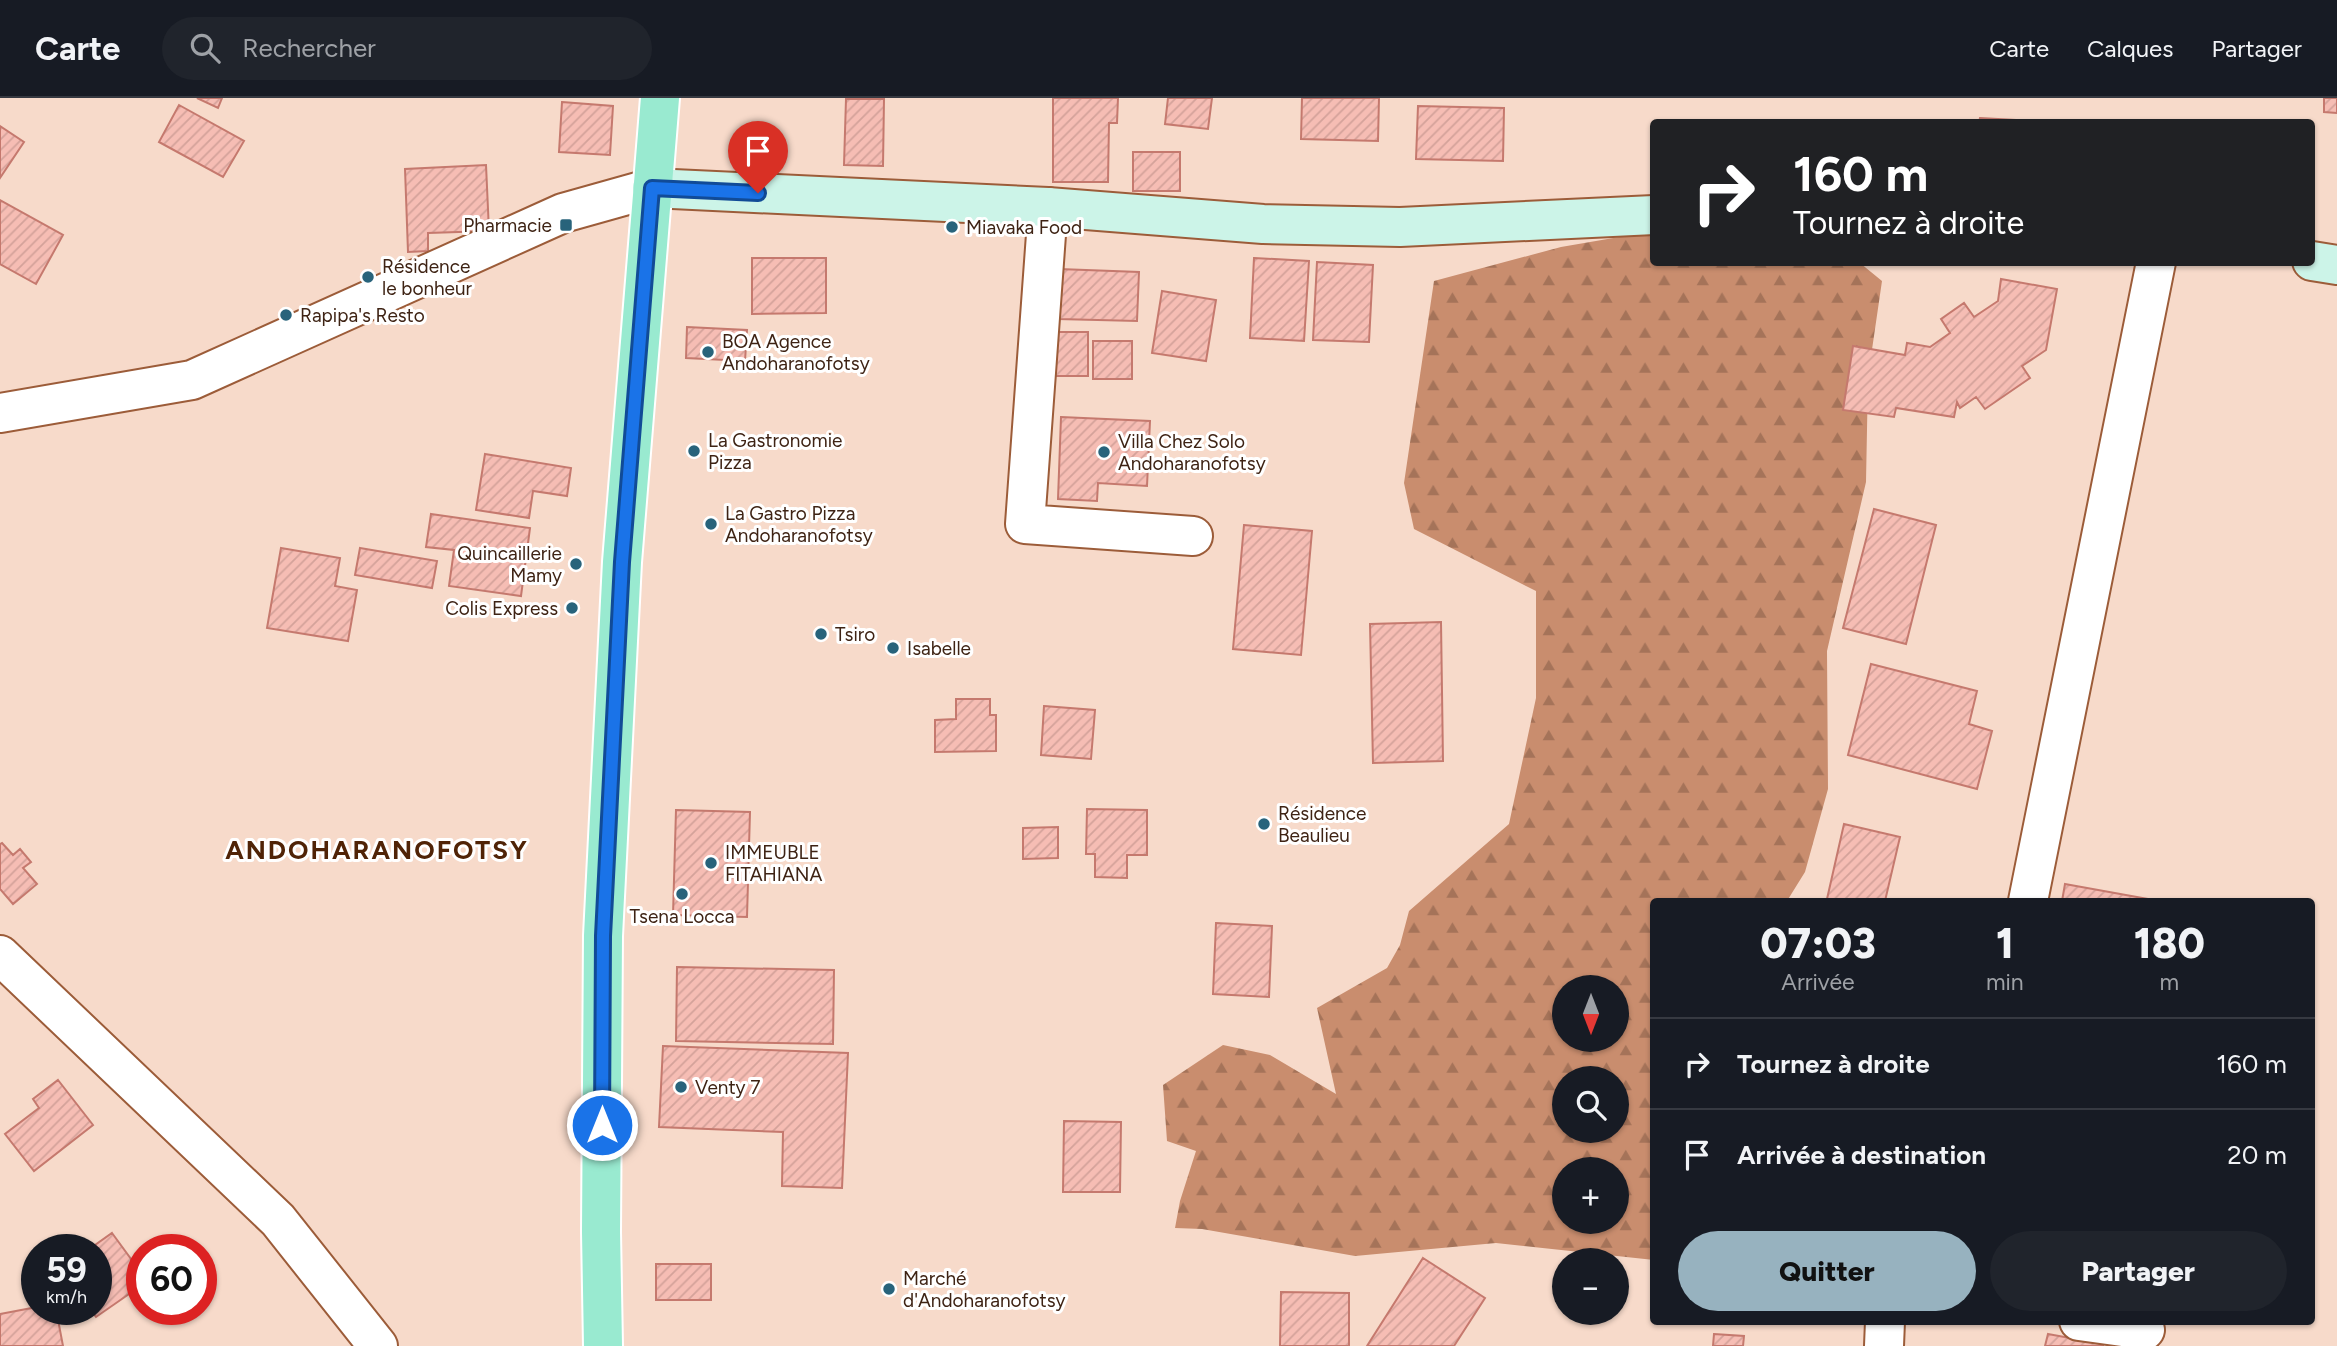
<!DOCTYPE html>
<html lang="fr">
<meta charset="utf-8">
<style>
:root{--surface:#171b24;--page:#20242c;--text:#f1f3f6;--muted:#9ea1a6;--line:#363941;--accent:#97b2bf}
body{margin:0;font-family:Figtree,sans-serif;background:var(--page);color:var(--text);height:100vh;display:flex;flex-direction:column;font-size:26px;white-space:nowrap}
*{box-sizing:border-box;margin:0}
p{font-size:23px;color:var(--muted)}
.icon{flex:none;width:38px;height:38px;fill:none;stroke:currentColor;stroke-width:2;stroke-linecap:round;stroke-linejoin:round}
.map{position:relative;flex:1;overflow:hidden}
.drawer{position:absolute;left:1650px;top:800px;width:665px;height:427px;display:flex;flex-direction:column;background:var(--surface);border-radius:7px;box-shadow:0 2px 5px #0004}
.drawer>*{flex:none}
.hud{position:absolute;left:1650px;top:21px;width:665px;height:147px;border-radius:7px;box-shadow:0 2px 5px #0004;background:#202124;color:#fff;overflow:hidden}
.needle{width:46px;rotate:180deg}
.tools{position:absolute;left:1552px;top:877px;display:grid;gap:14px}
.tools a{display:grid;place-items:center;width:77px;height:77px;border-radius:50%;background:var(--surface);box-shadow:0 2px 5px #0004;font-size:35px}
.speed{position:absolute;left:21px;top:1136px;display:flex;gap:14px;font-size:35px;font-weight:700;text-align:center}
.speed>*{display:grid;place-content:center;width:91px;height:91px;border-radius:50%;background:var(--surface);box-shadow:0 2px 5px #0004;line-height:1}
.speed small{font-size:18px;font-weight:400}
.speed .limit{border:10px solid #d22;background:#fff;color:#111}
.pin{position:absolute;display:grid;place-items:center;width:60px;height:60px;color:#fff;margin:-72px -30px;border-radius:50% 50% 50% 0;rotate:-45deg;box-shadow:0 0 7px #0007}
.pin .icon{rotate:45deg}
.me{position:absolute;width:77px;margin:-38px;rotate:0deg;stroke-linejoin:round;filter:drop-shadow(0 0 5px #0008)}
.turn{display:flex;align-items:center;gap:24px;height:147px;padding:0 28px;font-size:32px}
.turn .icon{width:91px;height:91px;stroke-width:2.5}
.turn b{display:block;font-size:49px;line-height:60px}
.eta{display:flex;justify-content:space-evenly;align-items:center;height:119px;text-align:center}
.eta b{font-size:42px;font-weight:800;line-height:49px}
.action{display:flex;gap:14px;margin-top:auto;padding:14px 28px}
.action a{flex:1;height:80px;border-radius:42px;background:var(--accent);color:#111;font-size:28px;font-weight:800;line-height:80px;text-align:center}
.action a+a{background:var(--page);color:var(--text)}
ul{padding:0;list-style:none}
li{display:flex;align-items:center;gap:21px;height:91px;padding:0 28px;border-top:2px solid var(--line)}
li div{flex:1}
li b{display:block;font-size:26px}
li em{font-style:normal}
header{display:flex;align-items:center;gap:42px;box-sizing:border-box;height:98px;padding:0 35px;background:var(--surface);border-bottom:2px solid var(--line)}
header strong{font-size:33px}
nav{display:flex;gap:38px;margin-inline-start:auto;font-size:24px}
.search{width:490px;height:63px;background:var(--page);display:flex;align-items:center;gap:18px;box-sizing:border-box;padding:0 24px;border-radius:38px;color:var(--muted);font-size:26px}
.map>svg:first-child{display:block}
.forest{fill:url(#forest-firs);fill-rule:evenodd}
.building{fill:url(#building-hatch);stroke:#c5796e;stroke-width:2}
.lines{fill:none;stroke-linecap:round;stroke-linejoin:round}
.street-casing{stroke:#9c5c39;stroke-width:42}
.secondary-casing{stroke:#9c5c39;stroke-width:42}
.primary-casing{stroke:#fff;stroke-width:42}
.street{stroke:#fff;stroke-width:38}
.secondary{stroke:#ccf4e8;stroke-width:38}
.primary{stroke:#99ead0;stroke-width:38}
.route-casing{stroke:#114b97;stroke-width:18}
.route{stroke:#1a73e8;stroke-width:12}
.poi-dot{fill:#28637b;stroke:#fff;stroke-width:2.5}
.labels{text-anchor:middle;stroke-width:6;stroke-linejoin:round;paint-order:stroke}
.poi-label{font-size:19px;fill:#3e2314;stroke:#fff;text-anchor:start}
.district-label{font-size:26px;font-weight:bold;letter-spacing:2px;fill:#502306;stroke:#fff}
</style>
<header>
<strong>Carte</strong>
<div class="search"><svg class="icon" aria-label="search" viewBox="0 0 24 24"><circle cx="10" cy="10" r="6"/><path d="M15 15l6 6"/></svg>Rechercher</div>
<nav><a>Carte</a><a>Calques</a><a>Partager</a></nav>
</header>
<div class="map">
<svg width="2337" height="1248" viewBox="0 0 2337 1248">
<defs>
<pattern id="forest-firs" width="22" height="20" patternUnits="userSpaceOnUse" patternTransform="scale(1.75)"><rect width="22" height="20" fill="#c98d6e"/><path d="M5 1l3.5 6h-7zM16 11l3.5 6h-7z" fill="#a57359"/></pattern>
<pattern id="building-hatch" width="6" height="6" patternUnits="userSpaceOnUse" patternTransform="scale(1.75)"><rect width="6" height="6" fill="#f6bdb4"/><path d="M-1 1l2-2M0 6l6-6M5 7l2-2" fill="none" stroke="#d4a29a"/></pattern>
</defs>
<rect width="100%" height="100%" fill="#f7daca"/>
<!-- forest -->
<path class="forest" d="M1654,133V164L1860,165L1882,183L1868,279L1866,384L1827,553L1828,691L1805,774L1787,803H1654V1162L1496,1145L1355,1158L1202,1131L1175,1130L1180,1103L1196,1053L1167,1043L1163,987L1223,947L1270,957L1336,996L1317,910L1387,870L1400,847L1409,813L1509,726L1536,600V493L1414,431L1404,385L1434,183L1561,149ZM1564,889H1617V942H1564ZM1564,980H1617V1032H1564ZM1564,1071H1617V1124H1564Z"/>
<!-- building -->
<path class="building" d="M197,0H222L218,10Z
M1053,0H1118L1117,25H1109L1108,84H1053Z
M1168,0H1212L1208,31L1165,26Z
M1302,0H1379L1378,43L1301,41Z
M2324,0H2337V15L2324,14Z
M846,1H884L883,68L844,67Z
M562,4L613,8L610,57L559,54Z
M179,7L244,43L223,79L159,44Z
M1418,8L1504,10L1503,63L1416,61Z
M1980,20L2053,24H1979Z
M0,28L24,44L0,80Z
M1133,54H1180V93H1133Z
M486,67L489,133L428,135V153L408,154L405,71Z
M0,102L63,137L36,186L0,166Z
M752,160H826V215L752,216Z
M1254,160L1309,163L1304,243L1250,240Z
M1317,164L1373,167L1369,244L1313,242Z
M1059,171L1139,174L1137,223L1058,221Z
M2001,181L2057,191L2046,252L2022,268L2030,280L1985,311L1976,299L1960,310L1957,304L1954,319L1896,310L1894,319L1843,312L1853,248L1905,257L1907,245L1930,249L1950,235L1941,221L1964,205L1974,219L1998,203Z
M1162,193L1216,202L1206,263L1152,255Z
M687,229L747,232L745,263L686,260Z
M1054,234H1088V278H1054Z
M1093,243H1132V281H1093Z
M1061,319L1150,323L1147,388L1098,385L1097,403L1058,401Z
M485,356L571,370L567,398L533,393L529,420L476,412Z
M1874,411L1936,427L1906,546L1843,530Z
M431,416L530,430L521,498L449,488L454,452L426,449Z
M1244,427L1312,433L1301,557L1233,551Z
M281,450L340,460L335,488L357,492L348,543L267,530Z
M360,450L437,463L432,490L355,477Z
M1441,524L1443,663L1373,665L1370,526Z
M1871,566L1977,593L1969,626L1992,633L1977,691L1848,657Z
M956,601H990V617H996V653L935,654V622L956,621Z
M1044,608L1095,612L1091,661L1041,657Z
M1087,711L1147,712V757H1127V780L1095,779V756H1086Z
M676,712L750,714L747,819L673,817Z
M1844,726L1900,739L1885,803H1837L1827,801Z
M1058,729V760L1023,761V730Z
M2,745L13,757L20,751L31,764L23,770L37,786L13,806L0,791V746Z
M2065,786L2159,803H2062Z
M2065,786L2159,803H2062Z
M1216,825L1272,828L1269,899L1213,896Z
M677,869L834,872L833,946L676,943Z
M663,948L848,955L842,1090L782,1088L783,1034L659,1029Z
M58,982L93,1027L34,1073L5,1036L39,1010L33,1001Z
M1064,1023L1121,1024L1120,1094H1063Z
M112,1135L142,1176V1187L96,1219L90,1211H96V1152H88Z
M1423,1160L1485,1200L1454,1248H1367Z
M656,1166H711V1202H656Z
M1281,1194L1349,1195V1248H1280Z
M37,1209V1211H56L63,1248H0V1216Z
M1714,1236L1744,1238L1743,1248H1713Z
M2048,1236L2103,1246V1248H2045Z"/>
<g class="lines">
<defs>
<path id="street" d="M1048,109L1025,426L1193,438
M0,315L192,282L563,115L652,90
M2028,803L2156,164
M0,857L278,1122L378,1248
M2079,1223L2145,1232
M1884,1248L1885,1223"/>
<path id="secondary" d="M652,90L1048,109L1263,126L1400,129L1654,117
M2312,163L2337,167"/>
<path id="primary" d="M603,1248L601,1134L603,838L622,464L660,0"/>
</defs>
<!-- street casing -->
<use href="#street" class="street-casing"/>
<!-- secondary casing -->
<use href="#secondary" class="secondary-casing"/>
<!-- primary casing -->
<use href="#primary" class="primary-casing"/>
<!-- street -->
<use href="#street" class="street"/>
<!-- secondary -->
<use href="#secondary" class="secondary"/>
<!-- primary -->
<use href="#primary" class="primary"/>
</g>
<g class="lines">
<defs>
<path id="route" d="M602,1027L603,838L622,464L652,90L758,95"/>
</defs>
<!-- route casing -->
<use href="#route" class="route-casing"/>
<!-- route -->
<use href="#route" class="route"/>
</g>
<!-- markers -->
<g class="poi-dot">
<rect x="559" y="120" width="14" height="14" rx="3.5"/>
<circle cx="952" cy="129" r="7"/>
<circle cx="368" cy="179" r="7"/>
<circle cx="286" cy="217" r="7"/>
<circle cx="708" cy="254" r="7"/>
<circle cx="694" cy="353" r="7"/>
<circle cx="1104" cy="354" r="7"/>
<circle cx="711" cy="426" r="7"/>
<circle cx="576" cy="466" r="7"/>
<circle cx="572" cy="510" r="7"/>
<circle cx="821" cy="536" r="7"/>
<circle cx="893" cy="550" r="7"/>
<circle cx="1264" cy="726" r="7"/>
<circle cx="711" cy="765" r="7"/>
<circle cx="682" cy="796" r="7"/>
<circle cx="681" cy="989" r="7"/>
<circle cx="889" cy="1191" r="7"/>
</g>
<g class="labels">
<!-- poi labels -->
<g class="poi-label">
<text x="552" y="134" text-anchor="end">Pharmacie</text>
<text x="966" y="136">Miavaka Food</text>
<text x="382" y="175">Résidence<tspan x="382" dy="22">le bonheur</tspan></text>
<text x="300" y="224">Rapipa's Resto</text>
<text x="722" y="250">BOA Agence<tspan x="722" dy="22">Andoharanofotsy</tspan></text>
<text x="708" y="349">La Gastronomie<tspan x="708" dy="22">Pizza</tspan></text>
<text x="1118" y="350">Villa Chez Solo<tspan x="1118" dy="22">Andoharanofotsy</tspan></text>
<text x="725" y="422">La Gastro Pizza<tspan x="725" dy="22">Andoharanofotsy</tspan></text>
<text x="562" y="462" text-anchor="end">Quincaillerie<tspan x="562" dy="22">Mamy</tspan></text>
<text x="558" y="517" text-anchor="end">Colis Express</text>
<text x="835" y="543">Tsiro</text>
<text x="907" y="557">Isabelle</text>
<text x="1278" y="722">Résidence<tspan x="1278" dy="22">Beaulieu</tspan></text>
<text x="725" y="761">IMMEUBLE<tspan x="725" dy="22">FITAHIANA</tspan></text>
<text x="682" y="825" text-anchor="middle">Tsena Locca</text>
<text x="695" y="996">Venty 7</text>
<text x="903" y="1187">Marché<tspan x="903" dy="22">d'Andoharanofotsy</tspan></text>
</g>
<!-- district labels -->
<g class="district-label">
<text x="377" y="761">ANDOHARANOFOTSY</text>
</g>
</g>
</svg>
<div class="tools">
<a><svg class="needle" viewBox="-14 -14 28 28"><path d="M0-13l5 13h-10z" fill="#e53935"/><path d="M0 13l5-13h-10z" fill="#9ea1a6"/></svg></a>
<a><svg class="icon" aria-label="search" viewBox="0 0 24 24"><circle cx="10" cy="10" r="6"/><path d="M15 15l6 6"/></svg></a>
<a>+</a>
<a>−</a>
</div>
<div class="speed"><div>59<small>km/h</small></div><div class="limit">60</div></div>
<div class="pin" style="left:758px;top:95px;background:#d93025"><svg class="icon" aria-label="arrive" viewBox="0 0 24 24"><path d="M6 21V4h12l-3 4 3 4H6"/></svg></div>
<svg class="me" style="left:602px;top:1027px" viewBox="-20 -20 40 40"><circle r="17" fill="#1a73e8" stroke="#fff" stroke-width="3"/><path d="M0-11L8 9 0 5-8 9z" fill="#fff"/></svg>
<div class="hud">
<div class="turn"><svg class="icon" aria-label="right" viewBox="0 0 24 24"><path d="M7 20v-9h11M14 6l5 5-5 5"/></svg><div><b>160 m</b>Tournez à droite</div></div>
</div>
<section class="drawer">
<div class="eta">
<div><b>07:03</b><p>Arrivée</p></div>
<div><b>1</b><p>min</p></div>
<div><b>180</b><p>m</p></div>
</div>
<ul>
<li><svg class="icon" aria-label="right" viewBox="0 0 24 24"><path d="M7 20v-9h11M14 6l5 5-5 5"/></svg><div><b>Tournez à droite</b></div><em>160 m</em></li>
<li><svg class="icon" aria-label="arrive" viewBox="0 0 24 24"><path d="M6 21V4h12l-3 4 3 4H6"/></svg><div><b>Arrivée à destination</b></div><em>20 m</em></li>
</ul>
<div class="action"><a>Quitter</a><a>Partager</a></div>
</section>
</div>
